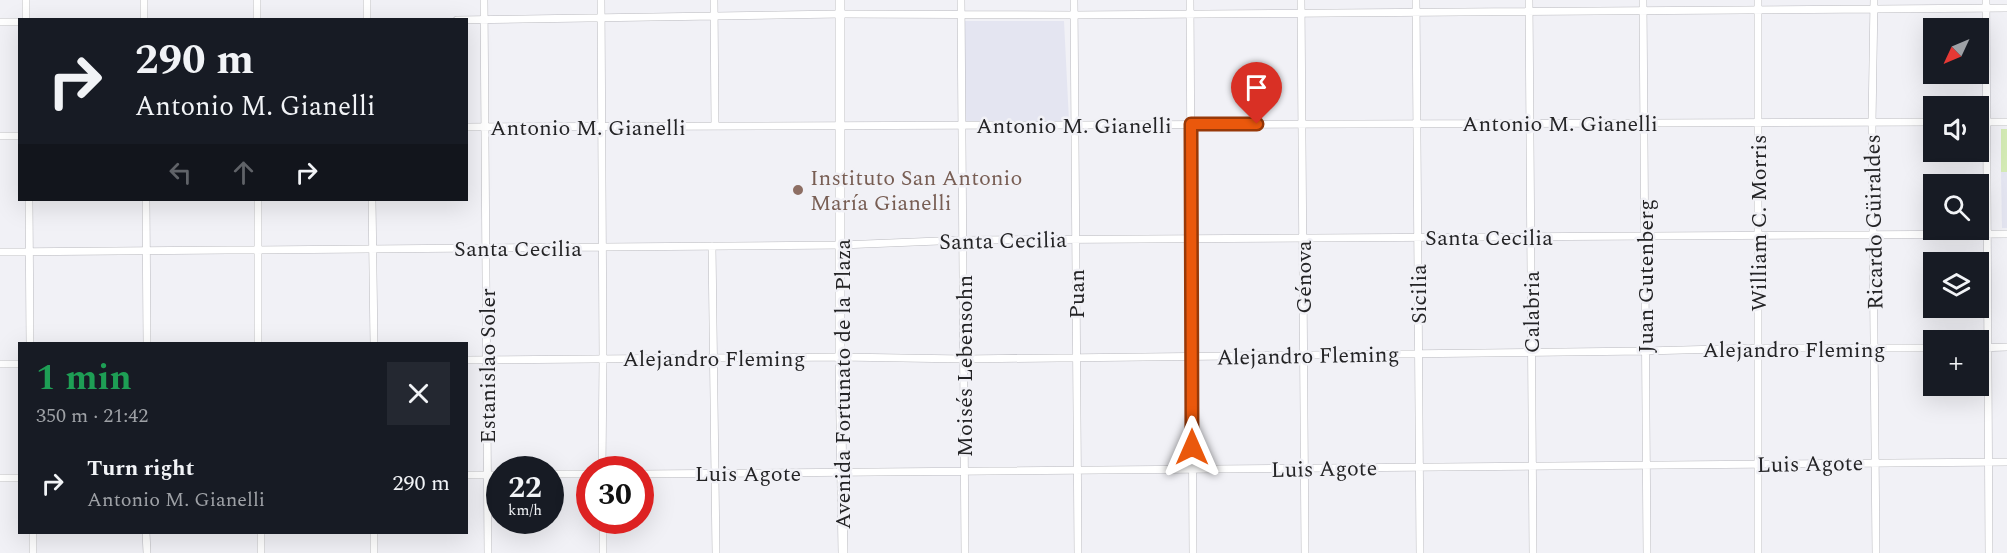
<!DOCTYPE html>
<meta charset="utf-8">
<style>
:root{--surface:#171b24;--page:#242831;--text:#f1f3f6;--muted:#9ea1a6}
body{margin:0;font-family:Spectral,serif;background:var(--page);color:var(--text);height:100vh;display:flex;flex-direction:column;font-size:22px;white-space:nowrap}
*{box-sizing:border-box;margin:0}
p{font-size:20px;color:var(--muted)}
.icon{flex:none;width:33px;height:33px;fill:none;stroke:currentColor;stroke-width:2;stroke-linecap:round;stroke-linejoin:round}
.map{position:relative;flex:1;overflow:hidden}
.sheet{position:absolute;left:18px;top:342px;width:450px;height:192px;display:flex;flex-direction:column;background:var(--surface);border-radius:0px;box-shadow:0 6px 24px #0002}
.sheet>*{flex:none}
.guide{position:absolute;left:18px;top:18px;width:450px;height:183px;border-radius:0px;box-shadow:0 6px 24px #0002;background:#171b24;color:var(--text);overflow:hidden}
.needle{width:39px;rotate:226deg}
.fabs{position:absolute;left:1923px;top:18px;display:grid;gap:12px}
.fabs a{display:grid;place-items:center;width:66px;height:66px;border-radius:0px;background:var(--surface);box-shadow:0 6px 24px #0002;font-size:30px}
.speed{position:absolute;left:486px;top:456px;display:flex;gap:12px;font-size:30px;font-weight:700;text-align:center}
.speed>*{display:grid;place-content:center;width:78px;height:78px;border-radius:50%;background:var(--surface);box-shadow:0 6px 24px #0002;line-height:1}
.speed small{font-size:15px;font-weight:400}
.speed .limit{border:9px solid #d22;background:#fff;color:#111}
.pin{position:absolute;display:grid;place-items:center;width:51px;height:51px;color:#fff;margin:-62px -26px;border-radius:50% 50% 50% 0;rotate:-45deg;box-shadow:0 0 6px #0007}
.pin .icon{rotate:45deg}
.me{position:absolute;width:66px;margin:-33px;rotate:0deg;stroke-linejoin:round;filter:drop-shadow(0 0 4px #0008)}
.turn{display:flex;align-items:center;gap:21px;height:126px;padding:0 18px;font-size:27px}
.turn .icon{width:78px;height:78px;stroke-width:2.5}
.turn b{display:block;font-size:42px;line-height:51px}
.lanes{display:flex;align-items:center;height:57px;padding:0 18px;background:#0003;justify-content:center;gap:30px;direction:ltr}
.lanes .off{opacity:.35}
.round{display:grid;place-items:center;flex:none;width:63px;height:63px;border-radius:0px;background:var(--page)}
.overview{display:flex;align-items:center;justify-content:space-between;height:102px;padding:0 18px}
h1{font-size:36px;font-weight:700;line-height:45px;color:#1e9e55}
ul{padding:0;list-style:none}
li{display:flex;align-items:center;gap:18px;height:78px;padding:0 18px}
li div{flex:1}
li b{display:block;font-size:22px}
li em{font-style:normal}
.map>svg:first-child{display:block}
.built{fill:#e4e5f1}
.green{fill:#d4ebb5}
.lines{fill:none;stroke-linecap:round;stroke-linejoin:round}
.minor-casing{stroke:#bababf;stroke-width:8}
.secondary-casing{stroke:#bababf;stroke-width:10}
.minor{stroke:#fff;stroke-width:7}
.secondary{stroke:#fff;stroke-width:9}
.route-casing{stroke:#983908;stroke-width:15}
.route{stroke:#ea580c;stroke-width:10}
.education-dot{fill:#8d6e63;stroke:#f1f1f6;stroke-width:2}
.labels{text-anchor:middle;stroke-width:5;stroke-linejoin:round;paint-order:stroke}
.street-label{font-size:22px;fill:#242426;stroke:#f1f1f6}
.education-label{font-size:22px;fill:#785e54;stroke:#f1f1f6;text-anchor:start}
</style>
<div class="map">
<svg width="2007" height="553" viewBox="0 0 2007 553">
<rect width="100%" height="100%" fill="#f1f1f6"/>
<!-- built -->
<path class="built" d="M961,21H1064L1069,121H963Z
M2001,172H2007V228H2002Z"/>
<!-- green -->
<path class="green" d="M2001,129H2007V172H2001Z"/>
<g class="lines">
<defs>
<path id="minor" d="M144,0V20
M257,0V20
M484,0L488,553
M601,0L603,359L602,470
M714,0L715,126
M961,0L965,553
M1074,0L1078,553
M1190,0L1193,553
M1301,0L1305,553
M1416,0L1420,553
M1529,0L1533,553
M1643,0L1647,553
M1874,0L1872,123L1876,553
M1986,0L1989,553
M26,20V0
M367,20V0
M457,20L840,14L1074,15L2007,8
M0,22H20
M1978,122H2007
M466,127L1934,122
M0,136H20
M29,200L30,344
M146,200L147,344
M258,200V344
M372,200L374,344
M712,246L716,553
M0,252L841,245L963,240L2007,234
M1978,348L2007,347
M466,360L840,357L964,359L1645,351L1758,348H1934
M0,364H20
M550,474H590
M640,474L2007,462
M466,475H500
M0,478H20
M603,520V553
M33,532V553
M146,532L147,553
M261,553V532
M374,553V532
M1758,553V0"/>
<path id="secondary" d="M840,0V357L843,553"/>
</defs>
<!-- minor casing -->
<use href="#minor" class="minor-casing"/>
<!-- secondary casing -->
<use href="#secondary" class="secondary-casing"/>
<!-- minor -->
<use href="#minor" class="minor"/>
<!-- secondary -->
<use href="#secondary" class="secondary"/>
</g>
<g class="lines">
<defs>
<path id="route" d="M1192,447L1191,124H1257"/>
</defs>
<!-- route casing -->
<use href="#route" class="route-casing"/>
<!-- route -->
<use href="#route" class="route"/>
</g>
<!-- markers -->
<circle class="education-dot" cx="798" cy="190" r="6"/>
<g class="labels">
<!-- street labels -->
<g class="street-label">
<text x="1560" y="131">Antonio M. Gianelli</text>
<text x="1074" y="133">Antonio M. Gianelli</text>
<text x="588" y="135">Antonio M. Gianelli</text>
<text transform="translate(1873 222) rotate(-91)" y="8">Ricardo Güiraldes</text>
<text transform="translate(1758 223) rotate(-90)" y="8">William C. Morris</text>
<text x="1489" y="245">Santa Cecilia</text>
<text transform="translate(1003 240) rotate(-1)" y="8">Santa Cecilia</text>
<text x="518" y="256">Santa Cecilia</text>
<text transform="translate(1645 276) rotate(-90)" y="8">Juan Gutenberg</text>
<text transform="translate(1303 277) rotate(-90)" y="8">Génova</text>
<text transform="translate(1076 294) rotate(-90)" y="8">Puan</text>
<text transform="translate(1418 294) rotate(-90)" y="8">Sicilia</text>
<text transform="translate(1531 312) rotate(-90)" y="8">Calabria</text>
<text x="1794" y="357">Alejandro Fleming</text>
<text transform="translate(1308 355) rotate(-1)" y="8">Alejandro Fleming</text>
<text x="714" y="366">Alejandro Fleming</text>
<text transform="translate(487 366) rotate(-90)" y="8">Estanislao Soler</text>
<text transform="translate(964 366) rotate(-90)" y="8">Moisés Lebensohn</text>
<text transform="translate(842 384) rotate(-90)" y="8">Avenida Fortunato de la Plaza</text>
<text transform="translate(1810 463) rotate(-1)" y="8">Luis Agote</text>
<text transform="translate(1324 468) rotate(-1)" y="8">Luis Agote</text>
<text x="748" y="481">Luis Agote</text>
</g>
<!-- education labels -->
<g class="education-label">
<text x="810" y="185">Instituto San Antonio<tspan x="810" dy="25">María Gianelli</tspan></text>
</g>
</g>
</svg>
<div class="fabs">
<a><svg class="needle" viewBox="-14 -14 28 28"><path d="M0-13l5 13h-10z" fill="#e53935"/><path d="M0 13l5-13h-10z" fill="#9ea1a6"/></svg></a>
<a><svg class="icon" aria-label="sound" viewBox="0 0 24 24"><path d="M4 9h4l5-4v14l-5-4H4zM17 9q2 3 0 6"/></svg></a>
<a><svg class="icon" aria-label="search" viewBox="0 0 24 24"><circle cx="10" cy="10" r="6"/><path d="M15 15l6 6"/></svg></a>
<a><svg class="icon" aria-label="layers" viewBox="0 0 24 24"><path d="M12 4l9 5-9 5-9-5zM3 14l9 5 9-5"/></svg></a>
<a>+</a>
</div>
<div class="speed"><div>22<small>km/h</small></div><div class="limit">30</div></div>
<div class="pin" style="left:1257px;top:124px;background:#d93025"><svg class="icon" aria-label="arrive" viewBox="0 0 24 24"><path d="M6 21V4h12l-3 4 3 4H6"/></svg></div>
<svg class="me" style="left:1192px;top:447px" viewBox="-20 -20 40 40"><path d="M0-17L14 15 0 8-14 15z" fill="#ea580c" stroke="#fff" stroke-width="4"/></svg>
<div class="guide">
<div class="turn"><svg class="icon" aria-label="right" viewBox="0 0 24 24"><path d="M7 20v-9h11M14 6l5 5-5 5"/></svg><div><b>290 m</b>Antonio M. Gianelli</div></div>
<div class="lanes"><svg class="icon off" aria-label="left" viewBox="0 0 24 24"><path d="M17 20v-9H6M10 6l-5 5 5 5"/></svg><svg class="icon off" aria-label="ahead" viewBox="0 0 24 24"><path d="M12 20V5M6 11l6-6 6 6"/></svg><svg class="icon" aria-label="right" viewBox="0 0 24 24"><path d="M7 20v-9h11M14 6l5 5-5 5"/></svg></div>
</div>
<section class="sheet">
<div class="overview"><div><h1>1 min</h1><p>350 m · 21:42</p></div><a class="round"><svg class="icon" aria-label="close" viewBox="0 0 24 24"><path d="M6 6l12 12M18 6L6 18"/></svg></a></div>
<ul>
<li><svg class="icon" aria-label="right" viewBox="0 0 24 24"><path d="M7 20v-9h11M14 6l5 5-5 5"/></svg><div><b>Turn right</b><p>Antonio M. Gianelli</p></div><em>290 m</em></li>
</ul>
</section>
</div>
